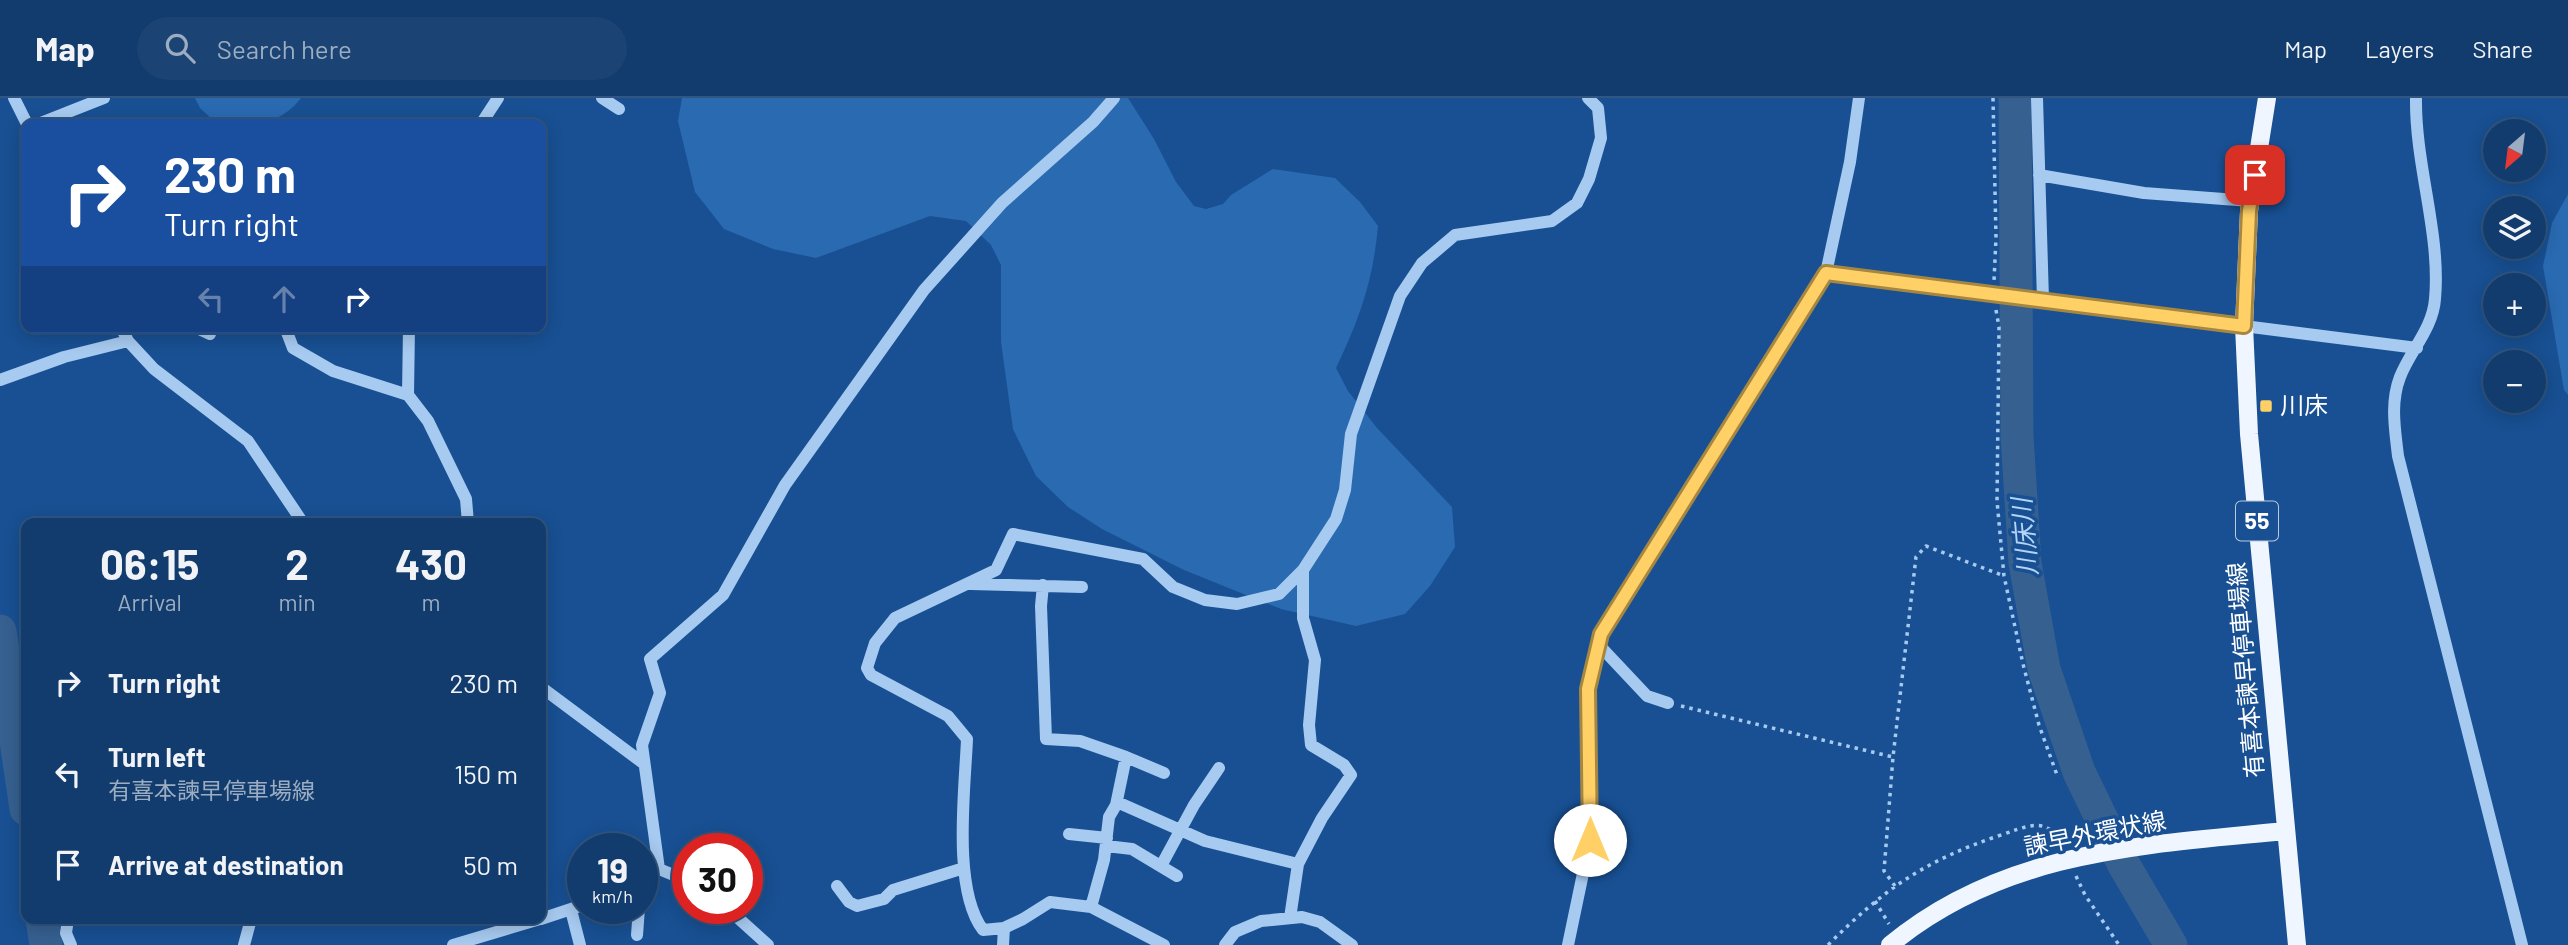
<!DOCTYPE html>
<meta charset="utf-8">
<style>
:root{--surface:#123c6e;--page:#1b4373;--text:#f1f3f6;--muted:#9cadc2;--line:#315681}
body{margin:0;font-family:Barlow,"Noto Sans JP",sans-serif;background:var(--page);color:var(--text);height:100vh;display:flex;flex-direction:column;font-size:26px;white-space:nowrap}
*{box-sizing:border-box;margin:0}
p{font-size:23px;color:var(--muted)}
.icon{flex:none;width:38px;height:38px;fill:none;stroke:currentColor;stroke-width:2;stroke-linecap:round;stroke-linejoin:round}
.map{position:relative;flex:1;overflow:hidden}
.side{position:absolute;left:21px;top:420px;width:525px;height:406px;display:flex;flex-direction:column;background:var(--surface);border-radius:14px;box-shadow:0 4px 18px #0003,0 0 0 2px var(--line)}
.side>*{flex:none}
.guide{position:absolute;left:21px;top:21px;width:525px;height:214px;border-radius:14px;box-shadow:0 4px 18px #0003,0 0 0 2px var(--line);background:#1a4fa0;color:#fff;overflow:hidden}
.needle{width:46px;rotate:208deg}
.fabs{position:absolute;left:2483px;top:21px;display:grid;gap:14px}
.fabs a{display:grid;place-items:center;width:63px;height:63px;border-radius:50%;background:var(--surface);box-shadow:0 4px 18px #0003,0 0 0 2px var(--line);font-size:35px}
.speed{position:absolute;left:567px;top:735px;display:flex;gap:14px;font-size:35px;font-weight:700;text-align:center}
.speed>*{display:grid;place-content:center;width:91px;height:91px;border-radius:50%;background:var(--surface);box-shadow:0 4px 18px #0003,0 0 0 2px var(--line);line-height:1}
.speed small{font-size:18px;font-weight:400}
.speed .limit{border:10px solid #d22;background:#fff;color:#111}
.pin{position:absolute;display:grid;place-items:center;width:60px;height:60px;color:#fff;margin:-30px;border-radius:14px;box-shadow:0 4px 10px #0006}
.me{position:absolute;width:77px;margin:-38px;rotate:0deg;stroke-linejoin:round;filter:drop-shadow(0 0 5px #0008)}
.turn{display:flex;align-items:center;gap:24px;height:147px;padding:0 28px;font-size:32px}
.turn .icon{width:91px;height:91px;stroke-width:2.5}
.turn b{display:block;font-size:49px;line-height:60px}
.lanes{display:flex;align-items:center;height:66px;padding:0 28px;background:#0003;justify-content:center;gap:35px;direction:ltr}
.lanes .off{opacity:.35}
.eta{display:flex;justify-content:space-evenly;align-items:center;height:119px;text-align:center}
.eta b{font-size:42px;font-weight:700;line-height:49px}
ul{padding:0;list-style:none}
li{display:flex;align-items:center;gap:21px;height:91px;padding:0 28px}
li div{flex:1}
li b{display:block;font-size:26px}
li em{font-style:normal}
header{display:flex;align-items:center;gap:42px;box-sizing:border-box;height:98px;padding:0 35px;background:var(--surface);border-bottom:2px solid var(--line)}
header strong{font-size:33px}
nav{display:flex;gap:38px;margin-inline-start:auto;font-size:24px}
.search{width:490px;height:63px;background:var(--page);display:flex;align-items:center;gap:18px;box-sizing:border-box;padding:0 24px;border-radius:38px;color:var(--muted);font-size:26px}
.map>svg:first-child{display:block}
.green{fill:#2a6ab1}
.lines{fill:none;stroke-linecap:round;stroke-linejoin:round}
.river{stroke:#366090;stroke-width:33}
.path{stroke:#a7caf0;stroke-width:3.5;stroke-dasharray:3.5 5;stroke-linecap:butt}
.minor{stroke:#a7caf0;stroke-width:12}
.major{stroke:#f0f6ff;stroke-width:18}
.route-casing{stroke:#a68742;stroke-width:18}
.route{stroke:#ffd066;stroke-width:12}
.poi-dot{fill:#ffd066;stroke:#185093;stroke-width:2.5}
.labels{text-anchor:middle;stroke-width:7;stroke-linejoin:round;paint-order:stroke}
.shield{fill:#185093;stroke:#bacadf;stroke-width:2}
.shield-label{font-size:23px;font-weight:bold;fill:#fff}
.poi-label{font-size:24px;fill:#fff;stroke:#185093;text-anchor:start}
.street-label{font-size:24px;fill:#fff;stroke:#185093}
.water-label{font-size:26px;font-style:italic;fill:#b3d4f7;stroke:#185093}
</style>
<header>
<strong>Map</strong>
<div class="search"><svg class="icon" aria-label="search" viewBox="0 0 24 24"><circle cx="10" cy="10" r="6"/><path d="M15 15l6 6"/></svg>Search here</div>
<nav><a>Map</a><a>Layers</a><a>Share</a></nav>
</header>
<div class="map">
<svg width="2568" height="847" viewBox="0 0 2568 847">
<rect width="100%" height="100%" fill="#185093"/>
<!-- green -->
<path class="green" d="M195,0H301C278,30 250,26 217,26L200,10Z
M682,0H1128L1154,41L1176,84L1194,108L1206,111L1223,106L1231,97L1273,71L1335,80L1360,104L1378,128C1373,183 1360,220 1336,270L1348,293L1377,330L1452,409L1455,449L1430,488L1405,516L1356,528L1281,511L1184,472L1102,431L1068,409L1036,378L1013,331L1001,244V167L991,147L966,123L930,118L816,160L773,151L724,131L695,94L678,23Z
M2568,96V297L2564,292L2543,168L2552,125Z"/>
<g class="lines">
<!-- river -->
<path class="river" d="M2015,0L2017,338L2025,465L2044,571L2079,674L2124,767L2171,847
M0,533L26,711
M42,821L46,847"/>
<!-- path -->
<path class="path" d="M1993,0L1996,140L1994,183
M1996,212L1999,229L1997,403L2004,478L2023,566L2039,627L2057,677
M1681,608L1893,659
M2076,778L2085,797L2119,847
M1895,788L1884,773L1893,659L1916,459L1926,448L2004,478
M1875,803L1889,826
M1828,847C1883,792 1924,763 1998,738C2026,729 2046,716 2063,747"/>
<!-- minor -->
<path class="minor" d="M14,0L27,26
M602,0L619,11
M2037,0L2043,202
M2416,0C2415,67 2441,136 2435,201C2433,230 2410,253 2400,279C2390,305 2395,331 2398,358L2522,847
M38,26L104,0
M481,26L498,0
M2039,77L2144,95L2250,103
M1826,175L2417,250
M121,229L128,243L154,271L248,343L303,425
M195,229L210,236
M285,229L293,250L333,273L408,297
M409,229L408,297L428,323L466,401L468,425
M0,282L64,259L128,243
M971,486L1082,489
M1043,487L1041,508L1046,641L1080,643L1126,659
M1599,547L1647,598L1668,605
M541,589L643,665
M1117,704L1205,743L1298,766L1322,720L1351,677L1344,667L1311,647L1309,627L1315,562L1303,520V472
M1069,736L1107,740
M1106,748L1132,751L1177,778
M1161,768L1194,707L1219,670
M659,771L642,647L660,595L650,561L723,497L785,387L924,192L1002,105L1093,24L1114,0
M659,771L688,783
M642,782L659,771
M837,788L849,804L857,808L884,801L893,792L964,770
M1091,809L1104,762L1109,719L1116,707L1126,659L1164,675
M727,810L768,847
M571,812L580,847
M1290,820L1298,766
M68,821L66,835L71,847
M541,821L583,807
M1004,830L1023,821L1050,804L1091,809L1164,847
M637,837L639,810
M244,847L251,821
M453,847L540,821
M1003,847L1004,830L983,832C952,791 965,691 967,641L948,618L871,577L867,570L875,545L895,520L996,472L1013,436L1143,461L1173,489L1205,502L1237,506L1279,496L1303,472L1336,421L1345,392L1351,336L1400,198L1422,165L1455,137L1552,123L1577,105L1589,81L1601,40L1598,10L1588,0
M1225,847L1235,834L1261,823L1302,819L1320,824L1352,847
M1568,847L1590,742L1588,591L1601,536L1826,175L1850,64L1859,0"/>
<!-- major -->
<path class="major" d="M2267,0L2249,113L2244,228L2249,336L2297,847
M1890,847C2004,752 2145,747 2285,733"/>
</g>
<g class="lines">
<defs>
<path id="route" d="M1590,742L1588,591L1601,536L1826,175L2244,228L2249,113L2255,77"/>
</defs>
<!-- route casing -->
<use href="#route" class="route-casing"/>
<!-- route -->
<use href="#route" class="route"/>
</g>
<!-- markers -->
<rect class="poi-dot" x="2259" y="301" width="14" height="14" rx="3.5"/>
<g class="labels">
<!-- shield labels -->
<rect class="shield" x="2236" y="403.5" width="42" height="39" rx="5"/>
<g class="shield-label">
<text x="2257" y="431">55</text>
</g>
<!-- poi labels -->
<g class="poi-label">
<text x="2280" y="316">川床</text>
</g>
<!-- street labels -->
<g class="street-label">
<text transform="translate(2246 572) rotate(-95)" y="8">有喜本諫早停車場線</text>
<text transform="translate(2095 736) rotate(-11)" y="8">諫早外環状線</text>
</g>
<!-- water labels -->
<g class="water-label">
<text transform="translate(2025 439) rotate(-95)" y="9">川床川</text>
</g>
</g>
</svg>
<div class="fabs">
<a><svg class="needle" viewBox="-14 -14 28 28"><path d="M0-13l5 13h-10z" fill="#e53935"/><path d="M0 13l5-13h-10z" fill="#9cadc2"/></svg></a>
<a><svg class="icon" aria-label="layers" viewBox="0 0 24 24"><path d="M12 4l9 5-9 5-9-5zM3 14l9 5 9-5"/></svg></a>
<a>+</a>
<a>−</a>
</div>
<div class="speed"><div>19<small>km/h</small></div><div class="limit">30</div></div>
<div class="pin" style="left:2255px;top:77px;background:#d93025"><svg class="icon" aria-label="arrive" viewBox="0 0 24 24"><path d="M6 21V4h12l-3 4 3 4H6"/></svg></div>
<svg class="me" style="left:1590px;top:742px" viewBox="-20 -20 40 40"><circle r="19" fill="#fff"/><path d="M0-13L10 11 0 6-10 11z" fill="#ffd066"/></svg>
<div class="guide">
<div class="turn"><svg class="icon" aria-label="right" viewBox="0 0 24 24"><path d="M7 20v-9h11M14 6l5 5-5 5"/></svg><div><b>230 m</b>Turn right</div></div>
<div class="lanes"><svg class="icon off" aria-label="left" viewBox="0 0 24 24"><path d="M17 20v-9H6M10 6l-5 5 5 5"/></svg><svg class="icon off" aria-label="ahead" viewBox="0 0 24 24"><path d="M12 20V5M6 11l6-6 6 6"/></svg><svg class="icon" aria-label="right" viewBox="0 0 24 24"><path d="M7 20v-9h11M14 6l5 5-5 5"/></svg></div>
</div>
<section class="side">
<div class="eta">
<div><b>06:15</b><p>Arrival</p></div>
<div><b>2</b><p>min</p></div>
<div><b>430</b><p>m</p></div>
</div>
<ul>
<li><svg class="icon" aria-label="right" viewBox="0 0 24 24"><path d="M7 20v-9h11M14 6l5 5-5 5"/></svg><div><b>Turn right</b></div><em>230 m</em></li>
<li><svg class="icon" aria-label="left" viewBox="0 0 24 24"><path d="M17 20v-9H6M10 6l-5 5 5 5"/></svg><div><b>Turn left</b><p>有喜本諫早停車場線</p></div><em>150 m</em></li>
<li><svg class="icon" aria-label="arrive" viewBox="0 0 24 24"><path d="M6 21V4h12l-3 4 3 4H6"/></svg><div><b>Arrive at destination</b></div><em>50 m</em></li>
</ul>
</section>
</div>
